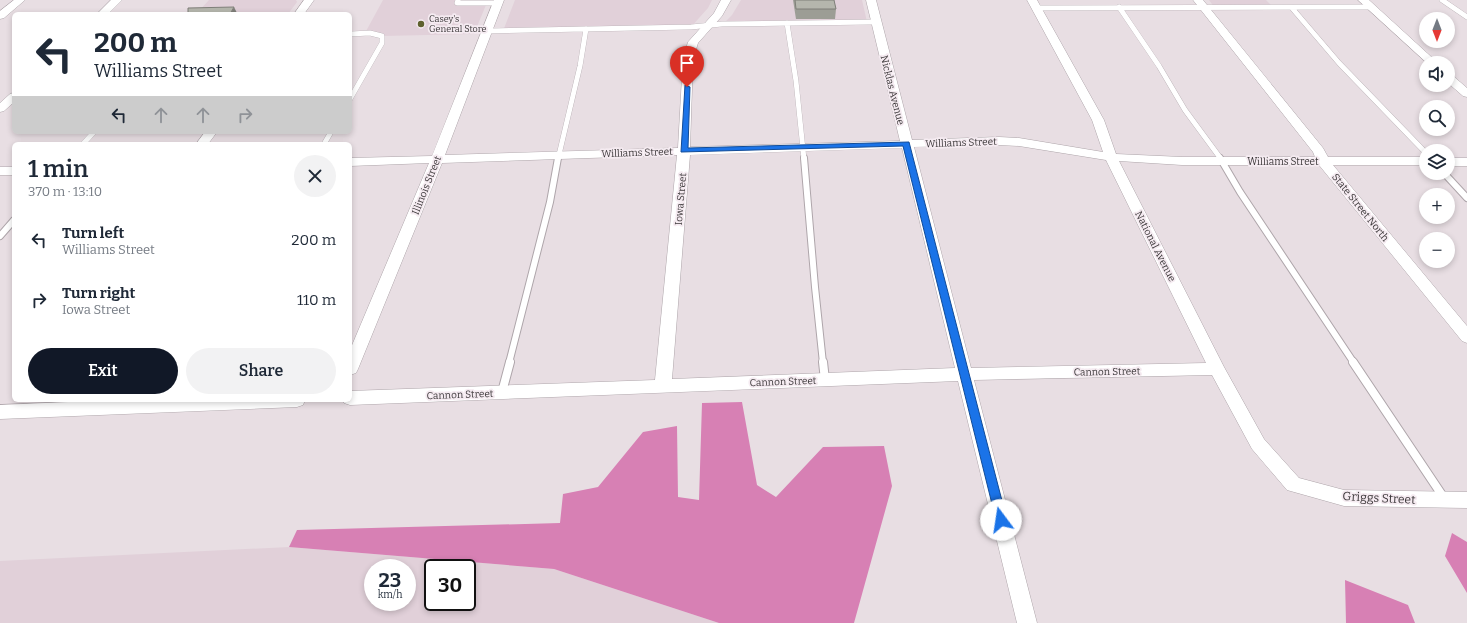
<!DOCTYPE html>
<meta charset="utf-8">
<style>
:root{--surface:#fff;--page:#f2f2f3;--text:#1f2937;--muted:#747a83;--accent:#111827}
body{margin:0;font-family:Bitter,serif;background:var(--page);color:var(--text);height:100vh;display:flex;flex-direction:column;font-size:15px;white-space:nowrap}
*{box-sizing:border-box;margin:0}
p{font-size:13px;color:var(--muted)}
.icon{flex:none;width:22px;height:22px;fill:none;stroke:currentColor;stroke-width:2;stroke-linecap:round;stroke-linejoin:round}
.map{position:relative;flex:1;overflow:hidden}
.details{position:absolute;left:12px;top:142px;width:340px;height:260px;display:flex;flex-direction:column;background:var(--surface);border-radius:6px;box-shadow:0 2px 6px #0003}
.details>*{flex:none}
.hud{position:absolute;left:12px;top:12px;width:340px;height:122px;border-radius:6px;box-shadow:0 2px 6px #0003;background:#fff;color:var(--text);overflow:hidden}
.needle{width:26px;rotate:180deg}
.controls{position:absolute;left:1419px;top:12px;display:grid;gap:8px}
.controls a{display:grid;place-items:center;width:36px;height:36px;border-radius:50%;background:var(--surface);box-shadow:0 2px 6px #0003;font-size:20px}
.speed{position:absolute;left:364px;top:559px;display:flex;gap:8px;font-size:20px;font-weight:700;text-align:center}
.speed>*{display:grid;place-content:center;width:52px;height:52px;border-radius:50%;background:var(--surface);box-shadow:0 2px 6px #0003;line-height:1}
.speed small{font-size:10px;font-weight:400}
.speed .limit{border:2px solid #111;border-radius:6px;background:#fff;color:#111}
.pin{position:absolute;display:grid;place-items:center;width:34px;height:34px;color:#fff;margin:-41px -17px;border-radius:50% 50% 50% 0;rotate:-45deg;box-shadow:0 0 4px #0007}
.pin .icon{rotate:45deg}
.me{position:absolute;width:44px;margin:-22px;rotate:346deg;stroke-linejoin:round;filter:drop-shadow(0 0 3px #0008)}
.turn{display:flex;align-items:center;gap:14px;height:84px;padding:0 16px;font-size:18px}
.turn .icon{width:52px;height:52px;stroke-width:2.5}
.turn b{display:block;font-size:28px;line-height:34px}
.lanes{display:flex;align-items:center;height:38px;padding:0 16px;background:#0003;justify-content:center;gap:20px;direction:ltr}
.lanes .off{opacity:.35}
.round{display:grid;place-items:center;flex:none;width:42px;height:42px;border-radius:21px;background:var(--page)}
.head{display:flex;align-items:center;justify-content:space-between;height:68px;padding:0 16px}
h1{font-size:24px;font-weight:600;line-height:30px}
.button{display:flex;gap:8px;margin-top:auto;padding:8px 16px}
.button a{flex:1;height:46px;border-radius:24px;background:var(--accent);color:#fff;font-size:16px;font-weight:600;line-height:46px;text-align:center}
.button a+a{background:var(--page);color:var(--text)}
ul{padding:0;list-style:none}
li{display:flex;align-items:center;gap:12px;height:60px;padding:0 16px}
li div{flex:1}
li b{display:block;font-size:15px}
li em{font-style:normal}
.map>svg:first-child{display:block}
.built{fill:#e1d0d9;fill-rule:evenodd}
.forest{fill:#d780b4}
.lines{fill:none;stroke-linecap:round;stroke-linejoin:round}
.lane-far2-casing{stroke:#aea5aa;stroke-width:5.5}
.lane-far1-casing{stroke:#aea5aa;stroke-width:8}
.lane-casing{stroke:#aea5aa;stroke-width:10}
.street-casing{stroke:#aea5aa;stroke-width:1}
.lane-far2{stroke:#fff;stroke-width:5}
.lane-far1{stroke:#fff;stroke-width:6}
.lane{stroke:#fff;stroke-width:8}
.street{fill:#fff;fill-rule:evenodd}
.wall{fill:#9c9d95}
.shaded-wall{fill:#7f7f79}
.building{fill:#b5b6ad;stroke:#7f7f79}
.route{fill:#1a73e8;stroke:#114b97}
.poi-dot{fill:#5e602d;stroke:#f5ebf1;stroke-width:1.5}
.labels{text-anchor:middle;stroke-width:3.5;stroke-linejoin:round;paint-order:stroke}
.far-poi-label{font-size:9px;fill:#3c383a;stroke:#f5ebf1;text-anchor:start}
.street-label{font-size:10px;fill:#3c383a;stroke:#f5ebf1}
.near-street-label{font-size:12px;fill:#3c383a;stroke:#f5ebf1}
</style>
<div class="map">
<svg width="1467" height="623" viewBox="0 0 1467 623">
<rect width="100%" height="100%" fill="#e8dee3"/>
<!-- built -->
<path class="built" d="M209,0H296L297,2L288,14H196Z
M383,0H488L474,34L382,36L365,33Z
M515,0H712L708,8L691,27L503,31Z
M741,0H862L867,22H725L732,15Z
M1209,0H1266L1274,8L1214,7Z
M289,547L554,569L719,623H0V561ZM373,568H407V602H373ZM433,568H467V602H433Z"/>
<!-- forest -->
<path class="forest" d="M742,402L757,485L776,497L823,447L884,446L892,486L854,623H719L554,569L289,547L297,530L560,523L563,494L598,487L643,432L677,426L678,497L699,500L702,403Z
M1452,533L1467,542V593L1445,556Z
M1345,580L1408,605L1415,623H1346Z"/>
<g class="lines">
<defs>
<path id="lane-far2" d="M458,0L457,3H498
M1442,0L1467,17
M1119,7L1159,66L1185,110L1221,159
M1037,8L1371,7
M1292,8L1339,63L1426,153
M787,23L796,81L804,159
M487,31L691,27L722,24L876,22
M350,34L370,33L382,36V43L350,99
M83,144L94,132
M324,144L331,132
M558,159L580,66L586,29"/>
<path id="lane-far1" d="M804,158L815,287L823,363
M1220,158L1240,192L1354,363
M1444,173L1467,198
M0,236L14,220
M509,363L550,202L558,158"/>
<path id="lane" d="M823,362L825,380
M1353,362L1444,498
M502,392L510,362"/>
<path id="street" d="M14,0H25L4,18L0,19V11Z
M111,0H122L108,14H97Z
M304,0H314L304,14H294Z
M494,0H504L445,155L678,148L683,59L688,42L714,13L721,0H731L722,16L698,43L693,59L690,147L900,141L866,0H876L912,140L999,137L1019,138L1103,152L1092,120L1027,0H1037L1104,120L1116,154L1182,157H1315L1313,152L1193,0H1203L1323,148L1328,157H1426V165H1333L1467,326V343L1462,341L1319,165H1182L1119,161L1224,367L1264,439L1299,478L1344,490L1467,492V508L1344,506L1287,490L1252,449L1212,375L974,380L1037,623H1017L958,381L350,405L344,403L343,400H350V391L655,380L677,155L442,163L358,369L356,373L350,375V350L429,163L350,166V158L432,156ZM999,145L1019,146L1106,160L1206,363L971,368L914,147ZM902,148L955,368L672,379L690,155Z
M1358,0H1369L1438,63H1427Z
M1448,74L1452,75L1467,88V97L1463,96L1448,83Z
M14,93V102L4,111L0,112V103L10,94Z
M205,132H217L208,144H196Z
M1448,158H1467V166H1448Z
M0,167H14V175H0Z
M114,400H305L303,405L297,407L0,419V405Z"/>
</defs>
<!-- lane-far2 casing -->
<use href="#lane-far2" class="lane-far2-casing"/>
<!-- lane-far1 casing -->
<use href="#lane-far1" class="lane-far1-casing"/>
<!-- lane casing -->
<use href="#lane" class="lane-casing"/>
<!-- street casing -->
<use href="#street" class="street-casing"/>
<!-- lane-far2 -->
<use href="#lane-far2" class="lane-far2"/>
<!-- lane-far1 -->
<use href="#lane-far1" class="lane-far1"/>
<!-- lane -->
<use href="#lane" class="lane"/>
<!-- street -->
<use href="#street" class="street"/>
</g>
<!-- wall -->
<path class="wall" d="M793,0H834L836,9L835,19H796Z"/>
<!-- shaded-wall -->
<path class="shaded-wall" d="M234,7L237,13V14H230Z"/>
<!-- building -->
<path class="building" d="M795,0H834L836,9H796Z
M234,7L230,14H188V8Z"/>
<!-- route -->
<path class="route" d="M685,85L690,87L688,148L909,142L1007,520L1005,524L1001,525L997,524L996,520L903,146L681,152Z"/>
<!-- markers -->
<circle class="poi-dot" cx="421" cy="24" r="4"/>
<g class="labels">
<!-- far-poi labels -->
<g class="far-poi-label">
<text x="429" y="22">Casey's<tspan x="429" dy="10">General Store</tspan></text>
</g>
<!-- street labels -->
<g class="street-label">
<text transform="translate(893 90) rotate(76)" y="4">Nicklas Avenue</text>
<text transform="translate(961 142) rotate(-2)" y="4">Williams Street</text>
<text transform="translate(637 152) rotate(-2)" y="4">Williams Street</text>
<text x="1283" y="165">Williams Street</text>
<text transform="translate(426 185) rotate(-68)" y="4">Illinois Street</text>
<text transform="translate(680 199) rotate(-85)" y="4">Iowa Street</text>
<text transform="translate(1361 207) rotate(51)" y="4">State Street North</text>
<text transform="translate(1156 246) rotate(63)" y="4">National Avenue</text>
<text transform="translate(1107 371) rotate(-1)" y="4">Cannon Street</text>
<text transform="translate(783 381) rotate(-2)" y="4">Cannon Street</text>
<text transform="translate(460 394) rotate(-2)" y="4">Cannon Street</text>
</g>
<!-- near-street labels -->
<g class="near-street-label">
<text transform="translate(1379 498) rotate(3)" y="4">Griggs Street</text>
</g>
</g>
</svg>
<div class="controls">
<a><svg class="needle" viewBox="-14 -14 28 28"><path d="M0-13l5 13h-10z" fill="#e53935"/><path d="M0 13l5-13h-10z" fill="#747a83"/></svg></a>
<a><svg class="icon" aria-label="sound" viewBox="0 0 24 24"><path d="M4 9h4l5-4v14l-5-4H4zM17 9q2 3 0 6"/></svg></a>
<a><svg class="icon" aria-label="search" viewBox="0 0 24 24"><circle cx="10" cy="10" r="6"/><path d="M15 15l6 6"/></svg></a>
<a><svg class="icon" aria-label="layers" viewBox="0 0 24 24"><path d="M12 4l9 5-9 5-9-5zM3 14l9 5 9-5"/></svg></a>
<a>+</a>
<a>−</a>
</div>
<div class="speed"><div>23<small>km/h</small></div><div class="limit">30</div></div>
<div class="pin" style="left:687px;top:87px;background:#d93025"><svg class="icon" aria-label="arrive" viewBox="0 0 24 24"><path d="M6 21V4h12l-3 4 3 4H6"/></svg></div>
<svg class="me" style="left:1001px;top:520px" viewBox="-20 -20 40 40"><circle r="19" fill="#fff"/><path d="M0-13L10 11 0 6-10 11z" fill="#1a73e8"/></svg>
<div class="hud">
<div class="turn"><svg class="icon" aria-label="left" viewBox="0 0 24 24"><path d="M17 20v-9H6M10 6l-5 5 5 5"/></svg><div><b>200 m</b>Williams Street</div></div>
<div class="lanes"><svg class="icon" aria-label="left" viewBox="0 0 24 24"><path d="M17 20v-9H6M10 6l-5 5 5 5"/></svg><svg class="icon off" aria-label="ahead" viewBox="0 0 24 24"><path d="M12 20V5M6 11l6-6 6 6"/></svg><svg class="icon off" aria-label="ahead" viewBox="0 0 24 24"><path d="M12 20V5M6 11l6-6 6 6"/></svg><svg class="icon off" aria-label="right" viewBox="0 0 24 24"><path d="M7 20v-9h11M14 6l5 5-5 5"/></svg></div>
</div>
<section class="details">
<div class="head"><div><h1>1 min</h1><p>370 m · 13:10</p></div><a class="round"><svg class="icon" aria-label="close" viewBox="0 0 24 24"><path d="M6 6l12 12M18 6L6 18"/></svg></a></div>
<ul>
<li><svg class="icon" aria-label="left" viewBox="0 0 24 24"><path d="M17 20v-9H6M10 6l-5 5 5 5"/></svg><div><b>Turn left</b><p>Williams Street</p></div><em>200 m</em></li>
<li><svg class="icon" aria-label="right" viewBox="0 0 24 24"><path d="M7 20v-9h11M14 6l5 5-5 5"/></svg><div><b>Turn right</b><p>Iowa Street</p></div><em>110 m</em></li>
</ul>
<div class="button"><a>Exit</a><a>Share</a></div>
</section>
</div>
